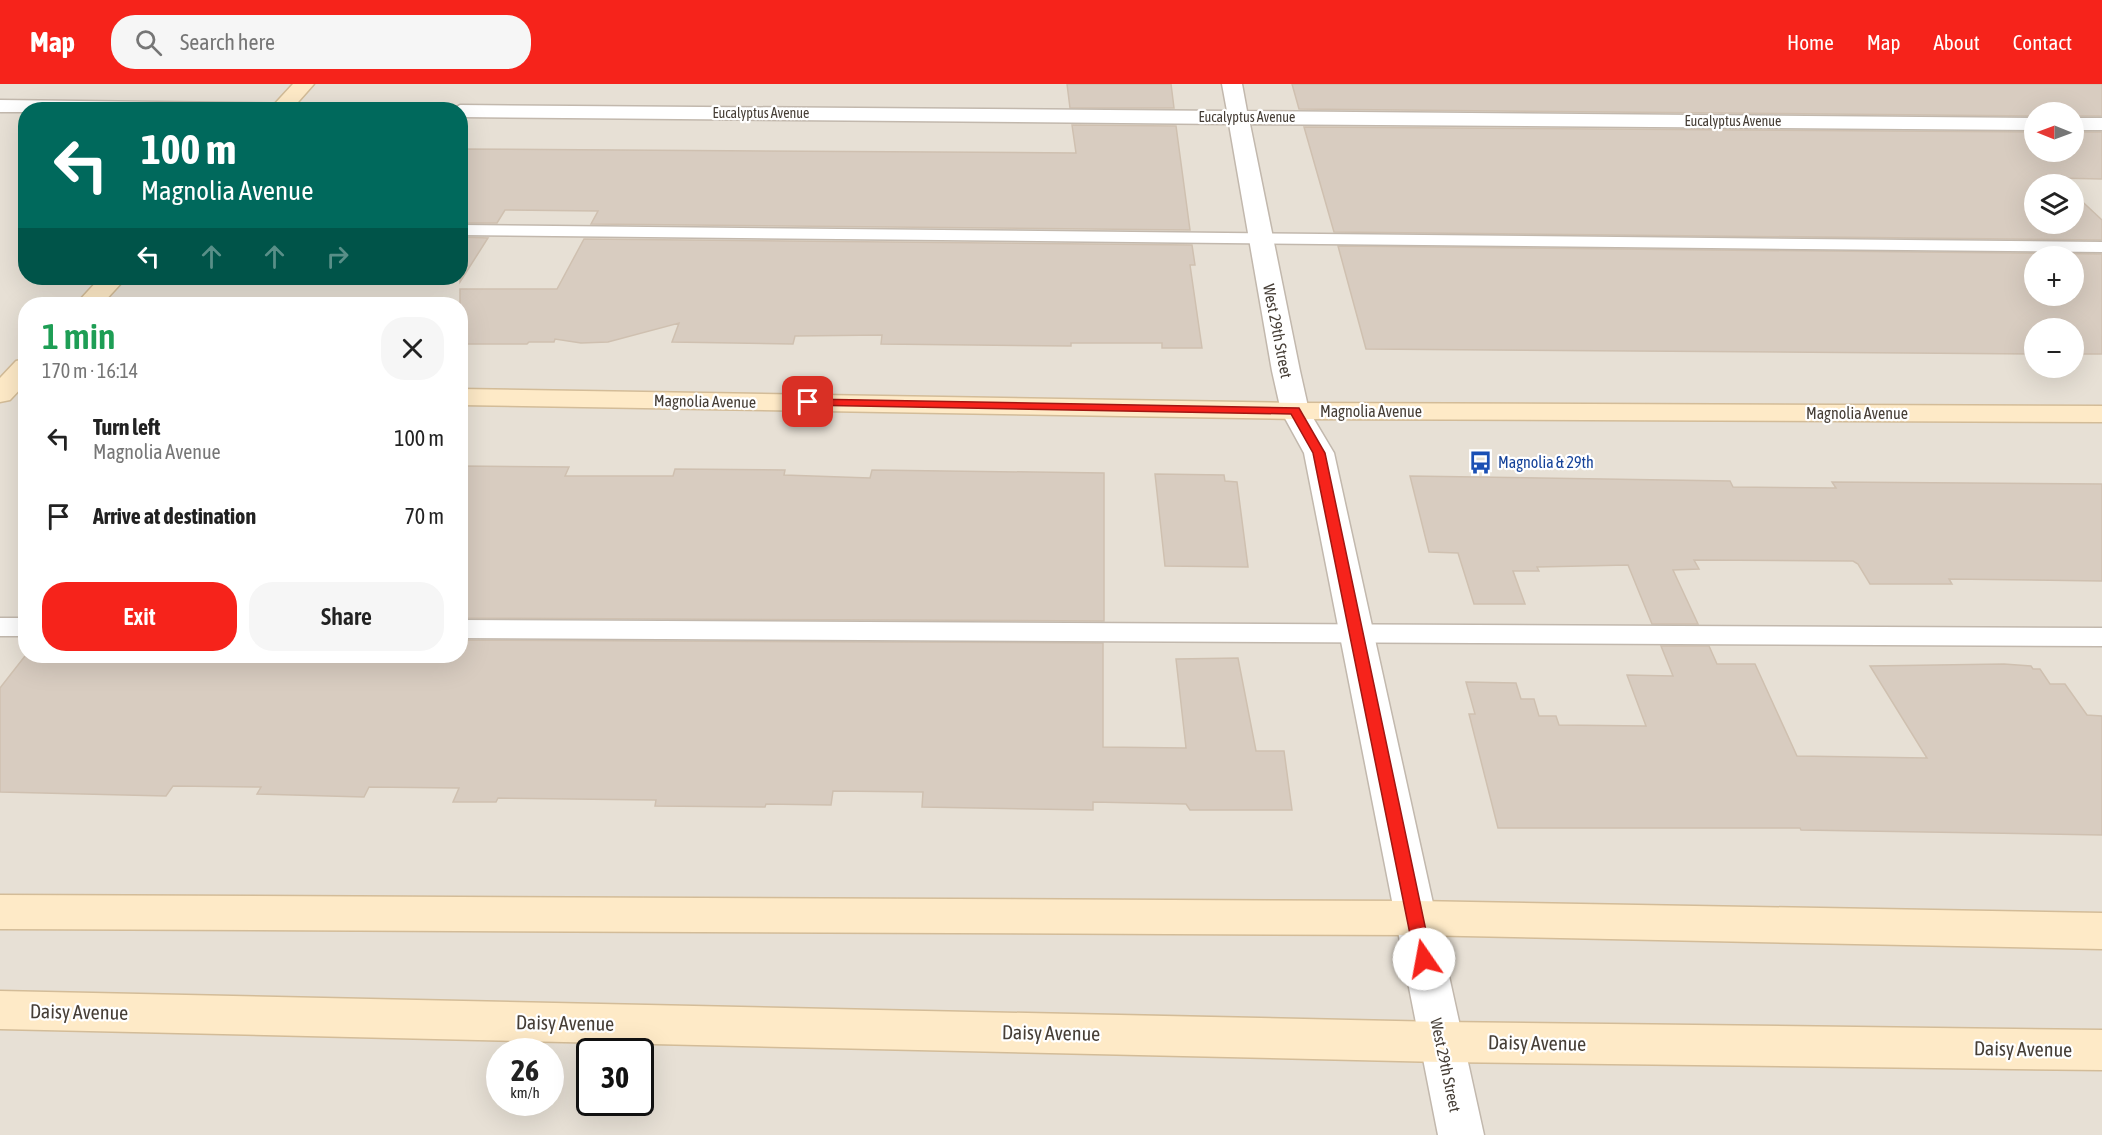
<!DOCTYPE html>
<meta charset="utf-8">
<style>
:root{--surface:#fff;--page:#f6f6f6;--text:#222;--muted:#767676;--accent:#f6231b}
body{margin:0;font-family:"Asap Condensed",sans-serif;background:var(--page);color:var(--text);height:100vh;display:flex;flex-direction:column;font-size:22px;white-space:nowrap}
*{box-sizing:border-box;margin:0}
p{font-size:20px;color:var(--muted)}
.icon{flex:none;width:33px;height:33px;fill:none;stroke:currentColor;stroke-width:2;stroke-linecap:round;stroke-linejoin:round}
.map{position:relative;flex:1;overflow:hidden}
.panel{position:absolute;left:18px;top:213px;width:450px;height:366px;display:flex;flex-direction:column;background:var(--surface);border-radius:24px;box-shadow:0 6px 24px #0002}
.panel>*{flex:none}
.guide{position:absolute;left:18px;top:18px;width:450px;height:183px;border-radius:24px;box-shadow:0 6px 24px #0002;background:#00695c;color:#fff;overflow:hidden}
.needle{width:39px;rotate:271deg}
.fabs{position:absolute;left:2024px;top:18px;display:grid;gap:12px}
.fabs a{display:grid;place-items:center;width:60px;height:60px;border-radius:50%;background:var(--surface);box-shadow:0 6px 24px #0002;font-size:30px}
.speed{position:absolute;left:486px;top:954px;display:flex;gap:12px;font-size:30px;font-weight:700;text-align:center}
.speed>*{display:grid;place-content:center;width:78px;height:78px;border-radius:50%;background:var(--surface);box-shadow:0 6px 24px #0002;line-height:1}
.speed small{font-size:15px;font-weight:400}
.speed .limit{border:3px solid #111;border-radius:9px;background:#fff;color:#111}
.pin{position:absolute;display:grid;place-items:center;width:51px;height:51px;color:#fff;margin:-26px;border-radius:12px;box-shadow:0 3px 9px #0006}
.me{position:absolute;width:66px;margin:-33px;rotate:348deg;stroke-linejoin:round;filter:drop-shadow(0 0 4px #0008)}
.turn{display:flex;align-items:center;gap:21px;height:126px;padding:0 24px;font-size:27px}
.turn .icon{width:78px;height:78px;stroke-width:2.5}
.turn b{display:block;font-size:42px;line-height:51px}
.lanes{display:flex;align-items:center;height:57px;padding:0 24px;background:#0003;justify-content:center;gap:30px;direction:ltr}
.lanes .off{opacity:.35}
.round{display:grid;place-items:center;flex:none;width:63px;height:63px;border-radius:24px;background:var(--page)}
.headline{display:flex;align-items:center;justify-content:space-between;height:102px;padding:0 24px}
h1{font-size:36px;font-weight:600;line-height:45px;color:#1e9e55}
.primary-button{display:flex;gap:12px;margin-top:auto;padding:12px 24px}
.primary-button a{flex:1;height:69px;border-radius:24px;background:var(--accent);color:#fff;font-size:24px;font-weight:600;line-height:69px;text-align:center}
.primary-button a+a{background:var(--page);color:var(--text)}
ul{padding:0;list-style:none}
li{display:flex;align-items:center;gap:18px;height:78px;padding:0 24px}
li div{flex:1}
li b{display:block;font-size:22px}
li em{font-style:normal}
header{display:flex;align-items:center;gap:36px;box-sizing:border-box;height:84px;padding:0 30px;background:var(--accent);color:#fff}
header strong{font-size:28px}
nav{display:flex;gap:33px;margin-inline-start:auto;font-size:21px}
.search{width:420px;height:54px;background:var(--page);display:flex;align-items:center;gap:15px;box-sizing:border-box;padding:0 21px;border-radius:24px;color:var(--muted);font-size:22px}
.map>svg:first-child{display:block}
.residential{fill:#e7e0d5;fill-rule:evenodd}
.building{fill:#d8ccc0;stroke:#cfc0b0;stroke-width:1.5;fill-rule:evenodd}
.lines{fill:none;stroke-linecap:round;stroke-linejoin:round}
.lane-casing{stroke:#c2b8ad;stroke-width:3}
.street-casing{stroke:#c2b8ad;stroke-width:3}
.secondary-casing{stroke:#d3bc98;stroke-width:3}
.lane{fill:#fff;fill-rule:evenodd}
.street{fill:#fff;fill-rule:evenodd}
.secondary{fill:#feeac7;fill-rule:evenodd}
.route{fill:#f6231b;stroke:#a01712;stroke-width:1.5}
.labels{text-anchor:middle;stroke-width:4.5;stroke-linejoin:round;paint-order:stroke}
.far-street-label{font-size:14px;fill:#463e36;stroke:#fff}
.street-label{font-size:16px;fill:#463e36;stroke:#fff}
.transit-label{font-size:16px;fill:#164399;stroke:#fff;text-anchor:start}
.near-street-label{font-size:20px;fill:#463e36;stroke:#fff}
</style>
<header>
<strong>Map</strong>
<div class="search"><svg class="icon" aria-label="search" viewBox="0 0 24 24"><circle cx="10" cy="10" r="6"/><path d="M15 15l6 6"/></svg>Search here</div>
<nav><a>Home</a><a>Map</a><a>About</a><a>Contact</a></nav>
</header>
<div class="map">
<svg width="2102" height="1051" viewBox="0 0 2102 1051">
<rect width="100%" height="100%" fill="#f3eee7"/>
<!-- residential -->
<path class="residential" d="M0,0H2102V1051H0ZM26,26H460V194H26ZM2034,28H2073V68H2034ZM2034,100H2073V140H2034ZM2034,172H2073V212H2034ZM26,220H460V572H26ZM2034,244H2073V284H2034ZM500,968H550V1018H500ZM590,968H640V1018H590Z"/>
<!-- building -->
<path class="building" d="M1067,0H1171L1174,24H1070Z
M1292,0H2102V32H2073V28H2034V32L1299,25Z
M1072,41L1176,42L1190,146L591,140L598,127L505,126L497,139H460V65L1076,69Z
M1304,43L2034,48V68H2073V48H2102V95L2057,94L2063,100H2034V140H2073V109L2102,136V156L1334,148Z
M460,153L488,154L460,198Z
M584,155L1192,161L1195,181H1190L1202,264H1162V259H1071V262L881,260L882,251L795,252L793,260L672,258L679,239L608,258L581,259L555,255L554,258H529L527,260H460V205H557Z
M1338,162L2102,170V270H2073V244H2034V270L1366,265ZM2034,172H2073V212H2034Z
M460,382L569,383L565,392H673L675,385L785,386L784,391L870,394L872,386L1104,389V537L460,534Z
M1155,390L1224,391L1225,397L1237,398L1248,483L1165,482Z
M1410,392L1730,397L1733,403L1836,404L1832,398L2102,400V497L1949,495L1952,500H1870L1858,480L1853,477L1694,476L1699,485L1673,486L1698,540H1652L1628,481L1537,483L1539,487H1513L1525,520H1474L1458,469L1429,468Z
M460,556L1103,559V663L1186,664L1176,575L1238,574L1256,667H1284L1292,726H1190L1186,720L1093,718V726L922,723L923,708L833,707L831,721L766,720L765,723L655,722L656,716L498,714L496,718H453L459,704L369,703L364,713L257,710L261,703L173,702L166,712L0,708V604L25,572H460Z
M1661,562H1709L1717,580H1755L1797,672L1927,674L1870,582L2004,580L2031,582L2033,585H2040L2050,600H2065L2087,631L2102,632V751L1801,746L1800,744H1498L1469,630H1475L1466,598L1516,599L1521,615H1534L1539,632H1556L1559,641L1646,642L1627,591L1673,592Z"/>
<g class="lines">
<defs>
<path id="lane" d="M460,141L2102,158V168L460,151Z
M0,534H26V552H0Z
M460,536L2102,544V562L460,554Z"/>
<path id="street" d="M1222,0H1242L1247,27L2034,34V46L1250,40L1300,287L1309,327L1334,369L1484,1051H1438L1304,369L1281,327L1272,287L1229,40L460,33V26H451L460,21L1227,27Z
M0,16L310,20L320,26H26V28H0Z
M2073,34H2102V46H2073Z"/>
<path id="secondary" d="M293,0H314L291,26H269Z
M100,194H126L102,220H76Z
M26,275V299L10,316L0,318V294L16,277Z
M460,305L1295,319L2102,322V338L1295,335L460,321Z
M0,811L1415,817L2102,829V865L1415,851L0,845Z
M0,907L1442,938L2102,946V986L1442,978L0,945Z"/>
</defs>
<!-- lane casing -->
<use href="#lane" class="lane-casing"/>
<!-- street casing -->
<use href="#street" class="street-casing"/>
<!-- secondary casing -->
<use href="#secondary" class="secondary-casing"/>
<!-- lane -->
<use href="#lane" class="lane"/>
<!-- street -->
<use href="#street" class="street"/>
<!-- secondary -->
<use href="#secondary" class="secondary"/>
</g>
<!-- route -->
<path class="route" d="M808,315L1299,324L1325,369L1432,875L1430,881L1424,883L1418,881L1415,875L1313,369L1291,330L804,321V316Z"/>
<!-- icons -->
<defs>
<symbol id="bus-bare" viewBox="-9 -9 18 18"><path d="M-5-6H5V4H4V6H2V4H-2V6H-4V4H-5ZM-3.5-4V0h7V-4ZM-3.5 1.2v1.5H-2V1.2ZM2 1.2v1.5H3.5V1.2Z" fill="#1a4fb4" stroke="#fff" stroke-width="2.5" paint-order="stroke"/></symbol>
</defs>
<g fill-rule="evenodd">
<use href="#bus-bare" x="1464" y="362" width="33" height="33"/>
</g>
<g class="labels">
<!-- far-street labels -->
<g class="far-street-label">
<text x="761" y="34">Eucalyptus Avenue</text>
<text x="1247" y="38">Eucalyptus Avenue</text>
<text x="1733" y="42">Eucalyptus Avenue</text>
</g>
<!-- street labels -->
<g class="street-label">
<text transform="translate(1278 247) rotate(79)" y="6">West 29th Street</text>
<text transform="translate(705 317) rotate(1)" y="6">Magnolia Avenue</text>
<text x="1371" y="333">Magnolia Avenue</text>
<text x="1857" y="335">Magnolia Avenue</text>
<text transform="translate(1446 981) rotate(78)" y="6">West 29th Street</text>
</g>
<!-- transit labels -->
<g class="transit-label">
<text x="1498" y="384">Magnolia &amp; 29th</text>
</g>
<!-- near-street labels -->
<g class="near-street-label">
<text transform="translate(79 928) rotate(1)" y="7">Daisy Avenue</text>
<text transform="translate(565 939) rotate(1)" y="7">Daisy Avenue</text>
<text transform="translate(1051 949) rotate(1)" y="7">Daisy Avenue</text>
<text transform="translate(1537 959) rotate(1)" y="7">Daisy Avenue</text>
<text transform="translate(2023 965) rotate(1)" y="7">Daisy Avenue</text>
</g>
</g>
</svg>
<div class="fabs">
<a><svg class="needle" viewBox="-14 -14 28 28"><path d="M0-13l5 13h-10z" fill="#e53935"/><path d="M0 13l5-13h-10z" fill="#767676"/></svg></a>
<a><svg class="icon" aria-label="layers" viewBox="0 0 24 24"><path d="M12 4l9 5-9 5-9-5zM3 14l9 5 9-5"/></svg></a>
<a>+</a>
<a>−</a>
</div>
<div class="speed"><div>26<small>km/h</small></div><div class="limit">30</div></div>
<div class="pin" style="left:808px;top:318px;background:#d93025"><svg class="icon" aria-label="arrive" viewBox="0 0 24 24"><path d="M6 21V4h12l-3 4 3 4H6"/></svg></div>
<svg class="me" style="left:1424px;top:875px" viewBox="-20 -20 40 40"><circle r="19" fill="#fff"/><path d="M0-13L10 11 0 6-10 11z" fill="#f6231b"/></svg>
<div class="guide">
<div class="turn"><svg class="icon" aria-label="left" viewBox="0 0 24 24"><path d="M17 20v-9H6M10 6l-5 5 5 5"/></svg><div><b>100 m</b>Magnolia Avenue</div></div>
<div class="lanes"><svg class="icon" aria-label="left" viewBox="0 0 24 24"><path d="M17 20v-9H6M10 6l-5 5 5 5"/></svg><svg class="icon off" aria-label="ahead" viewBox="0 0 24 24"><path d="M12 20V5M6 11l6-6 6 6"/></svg><svg class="icon off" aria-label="ahead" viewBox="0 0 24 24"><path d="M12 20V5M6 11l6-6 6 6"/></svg><svg class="icon off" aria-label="right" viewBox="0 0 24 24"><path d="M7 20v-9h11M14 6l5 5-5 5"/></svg></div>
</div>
<section class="panel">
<div class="headline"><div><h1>1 min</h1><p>170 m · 16:14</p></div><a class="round"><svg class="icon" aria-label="close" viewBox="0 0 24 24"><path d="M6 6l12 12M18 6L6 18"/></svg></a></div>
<ul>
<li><svg class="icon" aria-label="left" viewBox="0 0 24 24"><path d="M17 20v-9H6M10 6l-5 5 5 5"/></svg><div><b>Turn left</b><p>Magnolia Avenue</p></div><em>100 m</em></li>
<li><svg class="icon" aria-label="arrive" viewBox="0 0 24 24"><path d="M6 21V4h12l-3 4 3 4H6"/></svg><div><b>Arrive at destination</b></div><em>70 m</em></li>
</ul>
<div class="primary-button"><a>Exit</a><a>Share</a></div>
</section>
</div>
